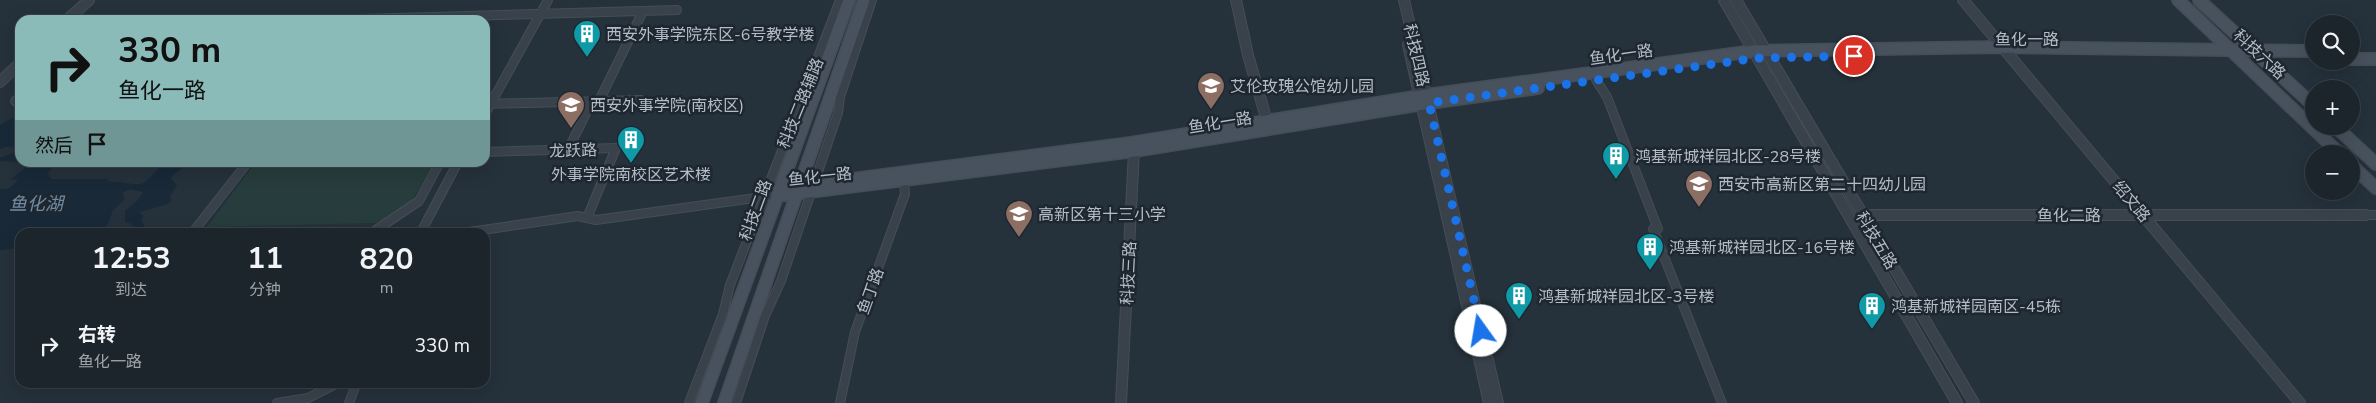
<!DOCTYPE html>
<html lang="zh">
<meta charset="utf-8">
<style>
:root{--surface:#1c252c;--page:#293138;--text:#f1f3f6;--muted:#a0a5a9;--line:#3a4248}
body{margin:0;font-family:"Nunito Sans","Noto Sans SC",sans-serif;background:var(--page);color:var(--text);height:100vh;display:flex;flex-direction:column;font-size:19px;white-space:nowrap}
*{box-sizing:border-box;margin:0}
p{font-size:16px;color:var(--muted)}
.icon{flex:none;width:28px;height:28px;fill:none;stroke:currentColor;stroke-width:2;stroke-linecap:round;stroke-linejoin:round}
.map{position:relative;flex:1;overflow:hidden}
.panel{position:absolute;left:15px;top:228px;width:475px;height:160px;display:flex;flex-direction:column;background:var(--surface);border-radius:15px;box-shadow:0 5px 20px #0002,0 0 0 1px var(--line)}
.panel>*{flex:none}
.banner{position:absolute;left:15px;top:15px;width:475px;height:152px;border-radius:15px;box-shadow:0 5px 20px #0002,0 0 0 1px var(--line);background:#8bbbb9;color:#111;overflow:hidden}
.buttons{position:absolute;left:2305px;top:15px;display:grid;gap:10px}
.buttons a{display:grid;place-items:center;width:55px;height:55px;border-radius:50%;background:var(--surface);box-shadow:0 5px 20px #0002,0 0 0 1px var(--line);font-size:25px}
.pin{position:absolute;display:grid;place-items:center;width:42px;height:42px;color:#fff;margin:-21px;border:2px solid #fff;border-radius:50%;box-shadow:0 1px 5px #0007}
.me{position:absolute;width:55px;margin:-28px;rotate:347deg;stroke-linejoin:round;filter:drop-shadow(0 0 4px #0008)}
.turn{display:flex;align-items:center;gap:18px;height:105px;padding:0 20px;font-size:22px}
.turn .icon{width:65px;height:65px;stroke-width:2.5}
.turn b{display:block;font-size:35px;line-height:42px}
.then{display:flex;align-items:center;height:48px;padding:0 20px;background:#0003;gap:10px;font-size:19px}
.eta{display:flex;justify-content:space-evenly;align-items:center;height:85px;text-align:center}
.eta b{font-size:30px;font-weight:700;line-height:35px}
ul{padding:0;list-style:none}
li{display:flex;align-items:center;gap:15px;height:65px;padding:0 20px}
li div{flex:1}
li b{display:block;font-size:19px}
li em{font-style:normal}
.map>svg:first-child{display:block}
.green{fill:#273c3c}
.water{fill:#192938}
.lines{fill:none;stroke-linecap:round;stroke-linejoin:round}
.minor-casing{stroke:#454e57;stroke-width:10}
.tertiary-casing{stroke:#454e57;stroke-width:12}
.secondary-casing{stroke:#454e57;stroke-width:14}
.minor{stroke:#39424b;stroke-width:8}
.tertiary{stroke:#39424b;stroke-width:10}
.secondary{stroke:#47525e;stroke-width:11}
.route{stroke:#1a73e8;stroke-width:9;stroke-dasharray:0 16.2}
.labels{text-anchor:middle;stroke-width:5;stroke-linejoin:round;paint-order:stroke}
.poi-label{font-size:16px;fill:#b4bdc7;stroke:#1e2730;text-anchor:start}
.street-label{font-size:16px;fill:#b4bdc7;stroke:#1e2730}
.water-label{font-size:18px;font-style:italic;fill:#708ba3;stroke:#1e2730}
</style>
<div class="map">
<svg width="2376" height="403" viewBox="0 0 2376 403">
<rect width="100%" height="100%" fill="#25313b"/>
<!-- green -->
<path class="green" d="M255,163H434L412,201L378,223L207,227Z"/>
<!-- water -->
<path class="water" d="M20,114V162L0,161V158L13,153L16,148L8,146L0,149V125Z
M24,163H57L48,172L49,177L52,179H108L109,182C120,181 131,185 140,184C148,183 154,172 158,169C165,162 181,162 189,163L172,176L171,179L177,185L170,196L171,200L168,204L139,212L143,216L141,220L146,229L143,232H139L130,223L125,222V211L138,200L143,192L130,189L122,193L125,199L113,210L107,226L103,229H111L112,232H20V246L13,249L0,250V189C9,190 13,186 18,180L11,179L25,168Z"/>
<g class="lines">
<defs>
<path id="minor" d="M325,20L677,10
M1596,80L1607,97L1658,229H1653L1722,403
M20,96L15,101L20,106
M485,104L641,100
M485,114L548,0
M568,150L589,107L599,101L643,11
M485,152L616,148L587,218
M2366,215H2376
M193,232L248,162
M373,232L419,201L440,162
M421,232L458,162
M469,232L578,216L596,220L777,195
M277,403L308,398L340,382
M349,403L357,382
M689,403L723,314L730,285L840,0
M736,403L765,316L781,281L838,113L840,97L872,0
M840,403L855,332L905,194L904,181"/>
<path id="tertiary" d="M1236,0L1248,55L1267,121
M1404,0L1498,403
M1724,0L1957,403
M1736,0L1974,403
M1963,0L2300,403
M67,20L89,0
M1408,45L1489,403
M0,82L20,63
M1862,215H2366
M1121,403L1134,151L1132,145"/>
<path id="secondary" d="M2178,0L2340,154
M2199,0L2314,106
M2351,59H2376
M2335,126L2376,164
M2351,165L2376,188
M777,195L799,186L1131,143L1427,95L1754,51L2002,47L2314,51
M784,195L1134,151L1429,103L1538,88
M702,403L849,0
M724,403L864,0"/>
</defs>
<!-- minor casing -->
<use href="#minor" class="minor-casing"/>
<!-- tertiary casing -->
<use href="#tertiary" class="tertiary-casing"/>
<!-- secondary casing -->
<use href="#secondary" class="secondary-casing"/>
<!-- minor -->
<use href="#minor" class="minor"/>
<!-- tertiary -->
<use href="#tertiary" class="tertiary"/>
<!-- secondary -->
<use href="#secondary" class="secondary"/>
</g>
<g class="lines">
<!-- route -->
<path class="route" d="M1481,331L1429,103L1758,58L1854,56"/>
</g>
<!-- icons -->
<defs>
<symbol id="building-pin" viewBox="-11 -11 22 30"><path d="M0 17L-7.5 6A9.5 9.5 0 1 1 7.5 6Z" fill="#0f9aa8" stroke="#1e2730"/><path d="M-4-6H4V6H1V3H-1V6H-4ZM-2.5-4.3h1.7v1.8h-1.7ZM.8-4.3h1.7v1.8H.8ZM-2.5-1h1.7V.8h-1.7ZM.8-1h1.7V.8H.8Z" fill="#fff"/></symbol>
<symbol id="school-pin" viewBox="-11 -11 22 30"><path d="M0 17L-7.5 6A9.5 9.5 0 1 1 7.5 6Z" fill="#8d6e63" stroke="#1e2730"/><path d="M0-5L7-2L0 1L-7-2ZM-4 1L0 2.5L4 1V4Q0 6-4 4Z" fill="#fff"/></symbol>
<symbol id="university-pin" viewBox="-11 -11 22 30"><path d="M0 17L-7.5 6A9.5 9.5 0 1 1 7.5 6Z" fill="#8d6e63" stroke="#1e2730"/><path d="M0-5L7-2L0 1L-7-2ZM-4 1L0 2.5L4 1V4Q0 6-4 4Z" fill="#fff"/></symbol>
</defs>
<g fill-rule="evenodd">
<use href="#building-pin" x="571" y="18" width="32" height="43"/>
<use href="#school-pin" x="1195" y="70" width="32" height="43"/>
<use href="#university-pin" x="555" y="89" width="32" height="43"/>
<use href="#building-pin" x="615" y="124" width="32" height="43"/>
<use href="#building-pin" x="1600" y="140" width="32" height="43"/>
<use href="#school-pin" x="1683" y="168" width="32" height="43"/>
<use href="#school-pin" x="1003" y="198" width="32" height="43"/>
<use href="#building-pin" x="1634" y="231" width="32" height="43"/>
<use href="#building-pin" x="1503" y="280" width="32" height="43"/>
<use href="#building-pin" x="1856" y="290" width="32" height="43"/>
</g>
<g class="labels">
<!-- poi labels -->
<g class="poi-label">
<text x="606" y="40">西安外事学院东区-6号教学楼</text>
<text x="1230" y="92">艾伦玫瑰公馆幼儿园</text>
<text x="590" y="111">西安外事学院(南校区)</text>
<text x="1635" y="162">鸿基新城祥园北区-28号楼</text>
<text x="631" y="180" text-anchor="middle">外事学院南校区艺术楼</text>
<text x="1718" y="190">西安市高新区第二十四幼儿园</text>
<text x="1038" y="220">高新区第十三小学</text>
<text x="1669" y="253">鸿基新城祥园北区-16号楼</text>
<text x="1538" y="302">鸿基新城祥园北区-3号楼</text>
<text x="1891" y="312">鸿基新城祥园南区-45栋</text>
</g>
<!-- street labels -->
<g class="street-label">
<text x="2027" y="45">鱼化一路</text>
<text transform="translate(1621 54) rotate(-8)" y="6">鱼化一路</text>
<text transform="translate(2260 54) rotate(43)" y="6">科技六路</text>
<text transform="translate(1417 55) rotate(77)" y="6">科技四路</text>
<text transform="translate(800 103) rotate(-68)" y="6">科技二路辅路</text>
<text transform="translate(1220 122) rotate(-9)" y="6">鱼化一路</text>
<text transform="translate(573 150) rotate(-2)" y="6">龙跃路</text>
<text transform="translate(820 176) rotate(-6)" y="6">鱼化一路</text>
<text transform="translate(2132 201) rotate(50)" y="6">绍文路</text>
<text transform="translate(755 210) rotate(-70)" y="6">科技二路</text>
<text x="2069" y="221">鱼化二路</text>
<text transform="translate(1877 240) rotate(59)" y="6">科技五路</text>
<text transform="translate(1128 273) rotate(-87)" y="6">科技三路</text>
<text transform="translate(870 291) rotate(-70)" y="6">鱼丁路</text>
</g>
<!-- water labels -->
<g class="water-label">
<text x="36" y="210">鱼化湖</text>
</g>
</g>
</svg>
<div class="buttons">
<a><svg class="icon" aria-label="search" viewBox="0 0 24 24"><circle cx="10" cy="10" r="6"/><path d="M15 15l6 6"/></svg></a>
<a>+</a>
<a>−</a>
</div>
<div class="pin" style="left:1854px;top:56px;background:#d93025"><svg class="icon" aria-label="arrive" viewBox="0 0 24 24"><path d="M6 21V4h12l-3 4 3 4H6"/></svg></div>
<svg class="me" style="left:1481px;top:331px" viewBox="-20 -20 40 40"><circle r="19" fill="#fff"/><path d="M0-13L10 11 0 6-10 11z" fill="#1a73e8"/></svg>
<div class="banner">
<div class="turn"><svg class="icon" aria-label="right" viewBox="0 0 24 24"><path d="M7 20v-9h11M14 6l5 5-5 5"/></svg><div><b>330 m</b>鱼化一路</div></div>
<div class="then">然后<svg class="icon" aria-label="arrive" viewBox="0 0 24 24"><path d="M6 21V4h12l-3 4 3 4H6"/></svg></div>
</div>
<section class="panel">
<div class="eta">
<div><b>12:53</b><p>到达</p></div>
<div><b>11</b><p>分钟</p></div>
<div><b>820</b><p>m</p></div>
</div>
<ul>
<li><svg class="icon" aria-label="right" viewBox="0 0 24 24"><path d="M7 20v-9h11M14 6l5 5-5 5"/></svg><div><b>右转</b><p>鱼化一路</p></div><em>330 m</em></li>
</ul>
</section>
</div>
